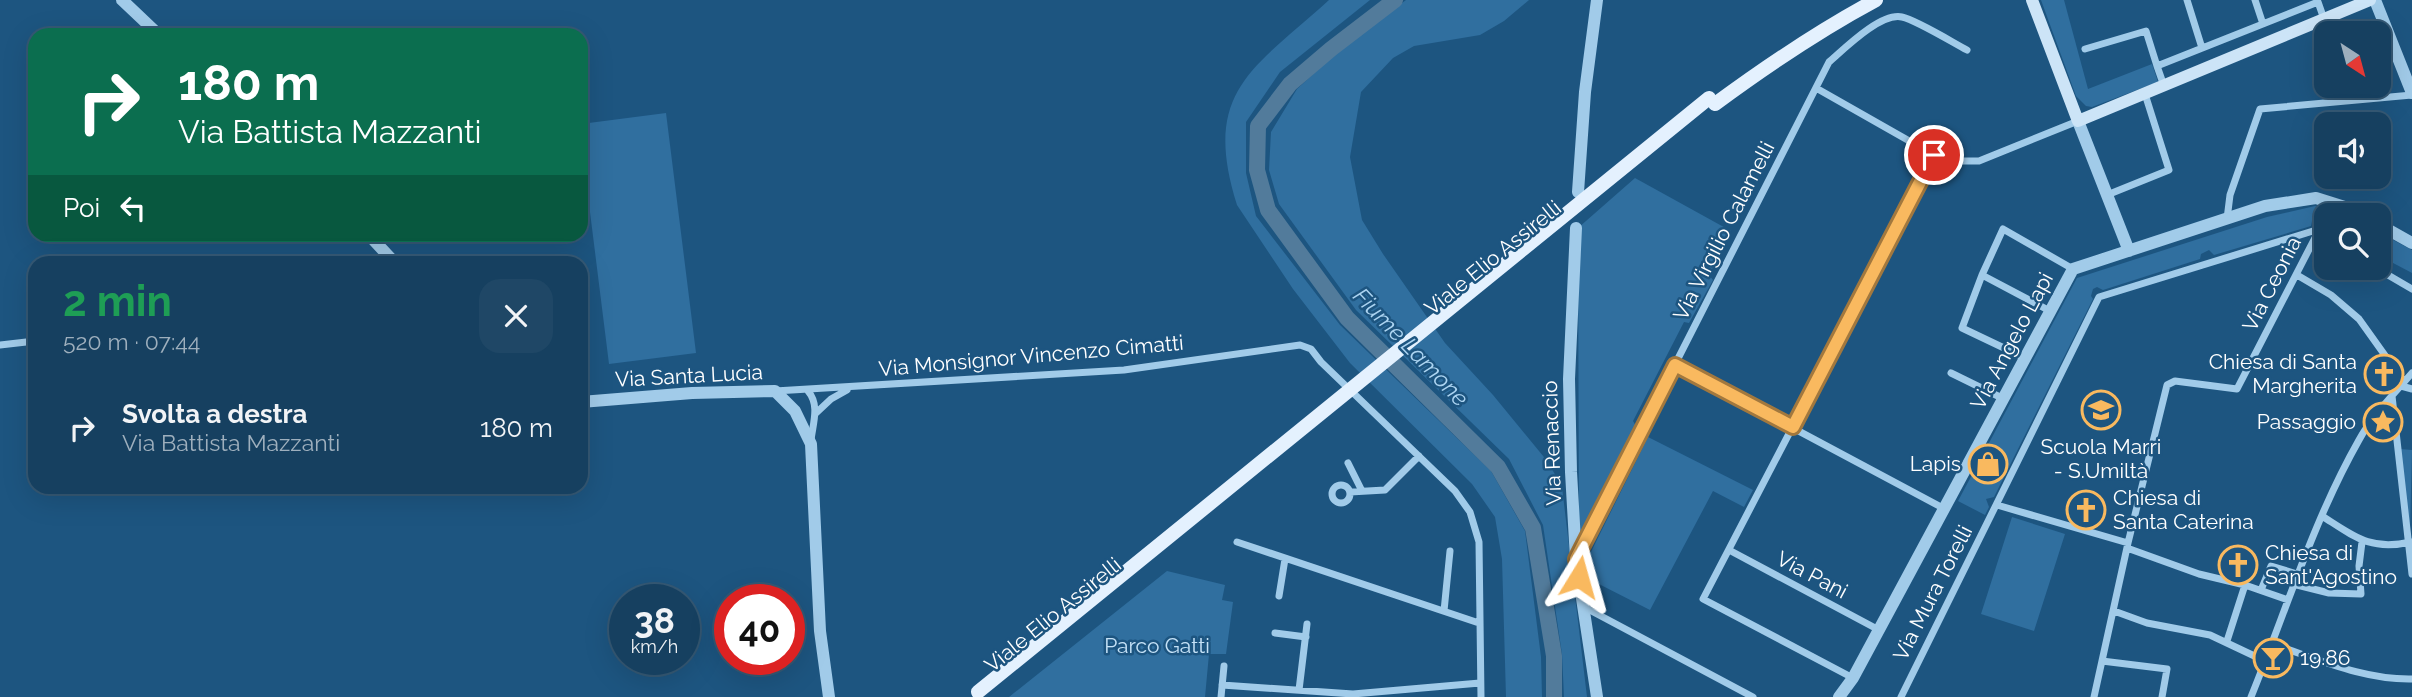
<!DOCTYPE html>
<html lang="it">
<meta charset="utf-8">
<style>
:root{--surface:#164060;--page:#1f4766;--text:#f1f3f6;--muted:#9eafbd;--line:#355975}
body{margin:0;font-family:Raleway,sans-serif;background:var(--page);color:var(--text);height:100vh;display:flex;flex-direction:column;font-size:26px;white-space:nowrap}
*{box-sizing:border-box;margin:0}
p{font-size:23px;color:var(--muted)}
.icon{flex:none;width:38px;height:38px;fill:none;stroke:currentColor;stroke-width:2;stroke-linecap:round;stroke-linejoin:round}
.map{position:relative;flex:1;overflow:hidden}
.drawer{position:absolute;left:28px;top:256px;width:560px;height:238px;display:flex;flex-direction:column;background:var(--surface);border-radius:21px;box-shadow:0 7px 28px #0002,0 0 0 2px var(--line)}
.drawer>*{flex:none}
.guide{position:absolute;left:28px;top:28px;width:560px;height:214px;border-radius:21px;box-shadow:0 7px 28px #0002,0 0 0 2px var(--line);background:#0b6e4f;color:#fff;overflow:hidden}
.needle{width:46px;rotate:144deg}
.buttons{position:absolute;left:2314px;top:21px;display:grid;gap:14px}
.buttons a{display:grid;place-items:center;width:77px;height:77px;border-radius:14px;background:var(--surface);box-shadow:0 7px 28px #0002,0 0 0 2px var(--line);font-size:35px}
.speed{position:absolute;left:609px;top:584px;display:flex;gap:14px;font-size:35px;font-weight:700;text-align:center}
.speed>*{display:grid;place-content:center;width:91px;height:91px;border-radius:50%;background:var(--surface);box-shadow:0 7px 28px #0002,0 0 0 2px var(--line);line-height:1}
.speed small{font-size:18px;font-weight:400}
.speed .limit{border:10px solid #d22;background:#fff;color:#111}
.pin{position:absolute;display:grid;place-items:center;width:60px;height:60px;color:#fff;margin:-30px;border:4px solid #fff;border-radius:50%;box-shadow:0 2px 7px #0007}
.me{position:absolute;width:77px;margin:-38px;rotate:8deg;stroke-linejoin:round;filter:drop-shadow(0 0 5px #0008)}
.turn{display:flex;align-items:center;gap:24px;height:147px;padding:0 35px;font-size:32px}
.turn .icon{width:91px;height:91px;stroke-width:2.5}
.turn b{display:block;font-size:49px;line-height:60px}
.then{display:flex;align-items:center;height:66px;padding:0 35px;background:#0003;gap:14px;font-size:26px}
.round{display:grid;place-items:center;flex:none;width:74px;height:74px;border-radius:21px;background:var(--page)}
.head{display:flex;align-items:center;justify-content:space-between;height:119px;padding:0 35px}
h1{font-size:42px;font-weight:700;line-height:52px;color:#1e9e55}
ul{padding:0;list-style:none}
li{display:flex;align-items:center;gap:21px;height:105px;padding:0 35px}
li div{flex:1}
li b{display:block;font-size:26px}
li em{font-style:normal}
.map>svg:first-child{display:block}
.green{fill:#306f9f}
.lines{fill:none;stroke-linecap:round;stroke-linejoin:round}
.river{stroke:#527b9b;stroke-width:16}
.minor{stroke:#a1cbe9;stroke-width:7}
.tertiary{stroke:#a1cbe9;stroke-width:12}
.secondary{stroke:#cce4f7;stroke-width:12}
.primary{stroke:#e4f1fe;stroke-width:14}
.primary-bridge{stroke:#e4f1fe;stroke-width:14}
.route-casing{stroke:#a2783e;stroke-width:18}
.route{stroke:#f9b95f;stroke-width:12}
.labels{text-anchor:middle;stroke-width:5;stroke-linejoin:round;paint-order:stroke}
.street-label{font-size:21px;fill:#fff;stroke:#1d5580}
.poi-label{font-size:21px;fill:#fff;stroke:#1d5580;text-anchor:end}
.park-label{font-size:21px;fill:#c5e2f7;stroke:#1d5580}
.water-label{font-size:23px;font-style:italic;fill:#acd4f1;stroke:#1d5580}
</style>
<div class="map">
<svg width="2412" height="697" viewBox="0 0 2412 697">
<rect width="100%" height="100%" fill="#1d5580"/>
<!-- green -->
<path class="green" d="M1329,0H1370L1280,72L1246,122V173L1256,216L1340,325L1491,471L1525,531L1541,657L1542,697H1506L1502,559L1495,517L1472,484L1350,363L1293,289L1237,205C1201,91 1253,69 1329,0Z
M1406,0H1529L1504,21L1480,35L1414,46L1393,58L1361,92L1350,157L1362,220L1383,254L1445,343L1493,395L1548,462L1562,487L1587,697H1564L1562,654L1543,525L1509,459L1356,310L1279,204L1269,170L1271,132L1297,89L1335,54Z
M2041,0H2064L2088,89L2152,64L2158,82L2092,107L2086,106L2076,96Z
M666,113L696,353L609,364L581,140V124Z
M1635,178L1731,231L1709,275L1713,280L1689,323L1684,322L1633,421L1636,426L1582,533L1579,528L1578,228Z
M2315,206L2346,215H2326V228L2323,226L2321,220L2317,219L2312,221L2311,226L2214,255L2209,250L2201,254L2200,259L2103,290L2097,287L2093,289L2091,296L2093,299L1994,497L1986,499L1989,507L1985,515L1958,501L2077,278L2267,217Z
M2378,232L2412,250V273L2378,255Z
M1648,437L1753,490L1744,507L1713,491L1650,610L1589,579L1586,562Z
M2400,449L2412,450L2410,532Z
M2012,517L2065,534L2034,631L1981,614Z
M1167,571L1225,585L1222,600L1233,602L1226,654H1209L1205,697H1009Z"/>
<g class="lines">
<!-- river -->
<path class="river" d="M1395,0L1331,49L1290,84L1258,126L1257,170L1268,210L1347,318L1498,467L1533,528L1554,656V697"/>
<!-- minor -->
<path class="minor" d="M2187,0L2202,48
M2255,0L2263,24
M2085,49L2146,31L2157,66
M2164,86L2157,66L2318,2L2324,19
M1816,88L1934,155L1957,161H1979L2078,121
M2107,195L2169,170L2145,94
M2227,219L2230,195L2260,109L2412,95
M2376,268L2412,289
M1982,275L2003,229L2073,269
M2297,275L2331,295L2359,319L2404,382
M0,345L35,341
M2025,358L1962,328L1982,275L2050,311
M1675,365L1943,508
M1951,373L2004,399
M2401,386L2412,389
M775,391L1124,370L1300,345L1311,349L1321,362L1455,491L1470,512L1479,542L1481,697
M808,391C820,405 813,423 811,440
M2392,396L2412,574
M815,414L831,399L847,390
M1348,463L1362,491
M1332 494a9 9 0 1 1 18 0a9 9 0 1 1-18 0Z
M1350,492L1385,490L1419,456
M1997,505L2128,543
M2322,516C2355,537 2370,551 2411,542
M1237,542L1479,623
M2127,548L2199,574L2245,585L2288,600
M1729,550L1879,630
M1578,555L1829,62C1844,49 1881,12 1902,17C1916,20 1952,42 1967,50
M2293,584L2329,593L2361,594L2359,566L2362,542
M2261,590L2271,566L2297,574
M1279,596L1285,559
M1584,607L1753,697
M1444,611L1450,551
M2114,611L2147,623L2210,635L2265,661
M1275,633L1306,637
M2227,641L2245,585
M2272,644C2318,659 2364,680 2412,679
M2102,661L2167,669L2162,697
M1853,678L1703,599L1934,155
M1222,685L1353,694L1480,683
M1299,690L1307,624
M1221,697L1224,666
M1901,697L2099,297L2313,231L2326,237
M2094,697L2128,543L2167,385L2175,381L2237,389L2318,232
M2251,697C2286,611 2313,521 2359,440C2372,416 2394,394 2412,373"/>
<!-- tertiary -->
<path class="tertiary" d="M122,0L159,35
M2375,0L2412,93
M2078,121L2129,251
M1578,192L1585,92L1597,0
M2378,224L2412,243
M1576,228L1569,379L1571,472L1576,559L1597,697
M368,234L394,262
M581,402L692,393L775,391L795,411L811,444L820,631L829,697
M1839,697L1853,678L2073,269L2265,206L2316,198L2351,209L2363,215"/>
<!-- secondary -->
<path class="secondary" d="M2032,0L2078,121L2370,0"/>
<!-- primary -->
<path class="primary" d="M1715,104C1768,65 1818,31 1876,0"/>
<!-- primary-bridge -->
<path class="primary-bridge" d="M978,692L1709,98"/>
</g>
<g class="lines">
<defs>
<path id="route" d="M1579,577L1576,559L1675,365L1793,427L1934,155"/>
</defs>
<!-- route casing -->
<use href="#route" class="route-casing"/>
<!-- route -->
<use href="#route" class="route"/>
</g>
<!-- icons -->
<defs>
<symbol id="church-ring" viewBox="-11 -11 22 22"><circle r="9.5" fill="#1d5580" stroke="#f9b95f" stroke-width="1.5"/><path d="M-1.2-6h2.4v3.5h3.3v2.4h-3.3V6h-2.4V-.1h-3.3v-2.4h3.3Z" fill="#f9b95f"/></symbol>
<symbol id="school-ring" viewBox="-11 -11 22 22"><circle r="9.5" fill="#1d5580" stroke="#f9b95f" stroke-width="1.5"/><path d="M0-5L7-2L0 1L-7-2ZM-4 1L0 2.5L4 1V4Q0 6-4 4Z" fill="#f9b95f"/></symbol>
<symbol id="sight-ring" viewBox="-11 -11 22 22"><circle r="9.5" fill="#1d5580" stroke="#f9b95f" stroke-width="1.5"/><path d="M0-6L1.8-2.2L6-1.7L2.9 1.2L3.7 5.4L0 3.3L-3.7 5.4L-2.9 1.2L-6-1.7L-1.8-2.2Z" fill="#f9b95f"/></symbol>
<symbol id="shop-ring" viewBox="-11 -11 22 22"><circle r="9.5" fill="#1d5580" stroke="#f9b95f" stroke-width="1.5"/><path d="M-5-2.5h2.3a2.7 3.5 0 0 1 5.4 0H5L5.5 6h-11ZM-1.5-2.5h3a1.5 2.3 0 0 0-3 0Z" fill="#f9b95f"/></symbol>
<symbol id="bar-ring" viewBox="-11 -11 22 22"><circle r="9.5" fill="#1d5580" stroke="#f9b95f" stroke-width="1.5"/><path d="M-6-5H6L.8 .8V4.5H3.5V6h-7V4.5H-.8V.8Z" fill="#f9b95f"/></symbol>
</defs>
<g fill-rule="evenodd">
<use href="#church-ring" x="2362" y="352" width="44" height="44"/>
<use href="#school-ring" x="2079" y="388" width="44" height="44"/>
<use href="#sight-ring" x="2361" y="400" width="44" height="44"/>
<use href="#shop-ring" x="1966" y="442" width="44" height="44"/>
<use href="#church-ring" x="2064" y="488" width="44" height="44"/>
<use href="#church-ring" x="2216" y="543" width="44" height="44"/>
<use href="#bar-ring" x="2251" y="636" width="44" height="44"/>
</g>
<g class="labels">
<!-- street labels -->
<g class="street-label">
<text transform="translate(1724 231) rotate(-63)" y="7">Via Virgilio Calamelli</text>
<text transform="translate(1493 258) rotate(-39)" y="7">Viale Elio Assirelli</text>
<text transform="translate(2272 284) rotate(-63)" y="7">Via Ceonia</text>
<text transform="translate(2012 341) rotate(-62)" y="7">Via Angelo Lapi</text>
<text transform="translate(1031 356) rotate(-5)" y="7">Via Monsignor Vincenzo Cimatti</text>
<text transform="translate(689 376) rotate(-3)" y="7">Via Santa Lucia</text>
<text transform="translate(1552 443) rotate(-92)" y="7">Via Renaccio</text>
<text transform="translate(1812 575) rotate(28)" y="7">Via Pani</text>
<text transform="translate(1933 593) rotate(-63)" y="7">Via Mura Torelli</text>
<text transform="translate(1053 615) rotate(-39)" y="7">Viale Elio Assirelli</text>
</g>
<!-- poi labels -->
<g class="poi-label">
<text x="2357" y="369">Chiesa di Santa<tspan x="2357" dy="24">Margherita</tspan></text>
<text x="2356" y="429">Passaggio</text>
<text x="2101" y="454" text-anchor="middle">Scuola Marri<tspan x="2101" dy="24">- S.Umiltà</tspan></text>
<text x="1961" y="471">Lapis</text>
<text x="2113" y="505" text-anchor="start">Chiesa di<tspan x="2113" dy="24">Santa Caterina</tspan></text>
<text x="2265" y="560" text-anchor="start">Chiesa di<tspan x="2265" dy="24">Sant'Agostino</tspan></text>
<text x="2300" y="665" text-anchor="start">19.86</text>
</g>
<!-- park labels -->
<g class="park-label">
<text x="1157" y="653">Parco Gatti</text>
</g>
<!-- water labels -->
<g class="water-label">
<text transform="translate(1411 347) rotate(46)" y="8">Fiume Lamone</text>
</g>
</g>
</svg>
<div class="buttons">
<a><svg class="needle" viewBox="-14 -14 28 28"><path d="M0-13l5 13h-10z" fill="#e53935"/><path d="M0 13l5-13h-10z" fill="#9eafbd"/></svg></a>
<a><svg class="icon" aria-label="sound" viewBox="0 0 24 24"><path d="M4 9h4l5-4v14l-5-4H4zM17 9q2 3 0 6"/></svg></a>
<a><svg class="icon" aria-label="search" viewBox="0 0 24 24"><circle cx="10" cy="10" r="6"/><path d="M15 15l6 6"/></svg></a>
</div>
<div class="speed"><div>38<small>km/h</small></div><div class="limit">40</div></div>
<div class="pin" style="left:1934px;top:155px;background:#d93025"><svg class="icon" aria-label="arrive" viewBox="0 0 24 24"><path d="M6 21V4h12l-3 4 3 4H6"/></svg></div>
<svg class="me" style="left:1579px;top:577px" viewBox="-20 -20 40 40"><path d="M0-17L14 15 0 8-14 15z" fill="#f9b95f" stroke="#fff" stroke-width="4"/></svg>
<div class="guide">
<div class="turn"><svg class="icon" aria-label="right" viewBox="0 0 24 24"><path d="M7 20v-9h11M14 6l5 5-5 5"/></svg><div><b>180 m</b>Via Battista Mazzanti</div></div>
<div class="then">Poi<svg class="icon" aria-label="left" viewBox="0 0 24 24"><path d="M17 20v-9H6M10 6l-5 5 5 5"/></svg></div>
</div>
<section class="drawer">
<div class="head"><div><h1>2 min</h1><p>520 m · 07:44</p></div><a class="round"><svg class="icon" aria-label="close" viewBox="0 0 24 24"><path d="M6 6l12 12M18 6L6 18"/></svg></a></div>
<ul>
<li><svg class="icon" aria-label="right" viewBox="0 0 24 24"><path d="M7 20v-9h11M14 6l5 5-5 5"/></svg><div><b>Svolta a destra</b><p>Via Battista Mazzanti</p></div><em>180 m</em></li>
</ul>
</section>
</div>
